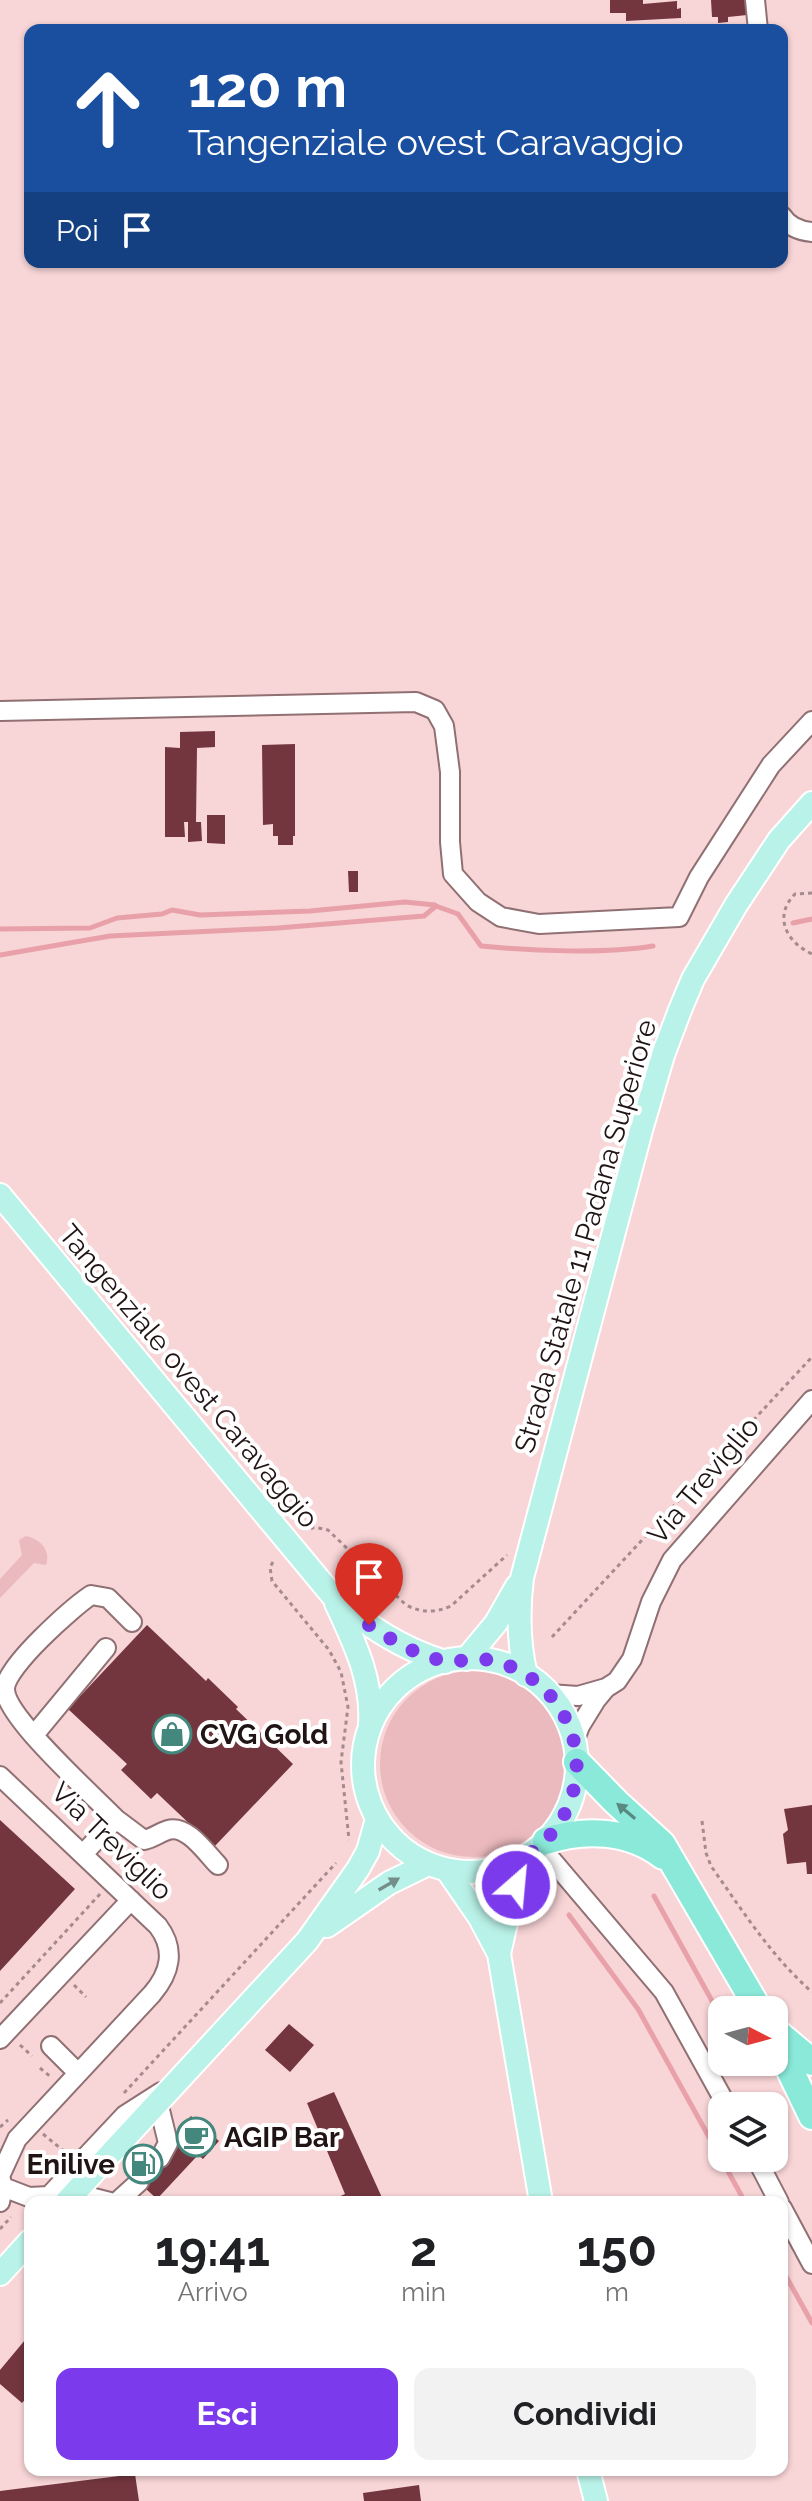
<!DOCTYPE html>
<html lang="it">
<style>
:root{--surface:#fff;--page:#f2f2f2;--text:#202124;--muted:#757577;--accent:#7c3aed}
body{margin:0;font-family:Raleway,sans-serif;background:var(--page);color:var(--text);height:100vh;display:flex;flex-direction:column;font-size:30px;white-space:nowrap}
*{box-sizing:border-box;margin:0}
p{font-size:26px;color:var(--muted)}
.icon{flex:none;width:44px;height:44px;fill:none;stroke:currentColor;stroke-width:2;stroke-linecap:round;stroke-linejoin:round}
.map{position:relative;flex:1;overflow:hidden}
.sheet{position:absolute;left:24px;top:2196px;width:764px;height:280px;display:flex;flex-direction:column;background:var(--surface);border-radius:16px;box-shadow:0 2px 6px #0004}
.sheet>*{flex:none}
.banner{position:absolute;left:24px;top:24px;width:764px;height:244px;border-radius:16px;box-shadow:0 2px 6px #0004;background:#1a4fa0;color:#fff;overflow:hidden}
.needle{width:52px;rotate:96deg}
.fabs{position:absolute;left:708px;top:1996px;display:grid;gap:16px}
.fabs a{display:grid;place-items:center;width:80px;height:80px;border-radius:16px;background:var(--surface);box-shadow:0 2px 6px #0004;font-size:40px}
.pin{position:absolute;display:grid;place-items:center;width:68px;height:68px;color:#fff;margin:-82px -34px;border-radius:50% 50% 50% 0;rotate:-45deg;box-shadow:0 0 8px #0007}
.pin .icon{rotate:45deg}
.me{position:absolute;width:88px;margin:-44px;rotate:27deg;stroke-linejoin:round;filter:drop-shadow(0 0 6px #0008)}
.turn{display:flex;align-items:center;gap:28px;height:168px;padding:0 32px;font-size:36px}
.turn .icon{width:104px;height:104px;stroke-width:2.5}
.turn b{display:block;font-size:56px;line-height:68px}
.then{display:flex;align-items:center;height:76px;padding:0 32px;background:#0003;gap:16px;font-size:30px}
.eta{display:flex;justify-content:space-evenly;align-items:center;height:136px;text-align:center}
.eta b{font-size:48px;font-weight:700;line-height:56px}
.action{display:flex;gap:16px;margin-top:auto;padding:16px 32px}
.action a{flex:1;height:92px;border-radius:16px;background:var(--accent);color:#fff;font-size:32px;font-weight:700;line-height:92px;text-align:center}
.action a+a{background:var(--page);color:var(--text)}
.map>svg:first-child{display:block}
.green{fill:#ebbabe}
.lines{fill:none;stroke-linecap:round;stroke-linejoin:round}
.stream{stroke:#e8a1a8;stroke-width:5}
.building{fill:#73363f}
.minor-tunnel{stroke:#cdaeb0;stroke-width:18;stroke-dasharray:18 9;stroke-linecap:butt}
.minor-casing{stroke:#907073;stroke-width:22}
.major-casing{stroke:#fff;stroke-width:26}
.highway-casing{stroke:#fff;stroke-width:30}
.path{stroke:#a58b8c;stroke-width:3;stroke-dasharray:4 4;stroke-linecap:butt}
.minor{stroke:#fff;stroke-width:18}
.major{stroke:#b9f2e8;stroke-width:22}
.highway{stroke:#8ae9d9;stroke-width:26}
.oneway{fill:#5a8981}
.oneway2{fill:#748e89}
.route{stroke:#7c3aed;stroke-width:14;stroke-dasharray:0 25.2}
.labels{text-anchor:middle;stroke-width:8;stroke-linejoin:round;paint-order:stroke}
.street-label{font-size:28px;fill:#201415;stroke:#fff}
.poi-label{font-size:28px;font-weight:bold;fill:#201415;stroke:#fff;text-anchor:start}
</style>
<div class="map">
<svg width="812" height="2501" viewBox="0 0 812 2501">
<rect width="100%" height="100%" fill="#f8d5d7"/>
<!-- green -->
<path class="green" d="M26,1536C41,1539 51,1551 46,1565L34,1563L0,1598V1579L22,1555L19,1540Z
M380 1764a93 93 0 1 1 186 0a93 93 0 1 1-186 0Z"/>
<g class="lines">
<!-- stream -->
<path class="stream" d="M793,923L812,919
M0,929L90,928L117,918L162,914L172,910L200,915L310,911L405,902L435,905
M0,955L110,936L278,928L424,916L436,906L458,914L481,946C532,951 603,954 653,946
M654,1896L722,2019
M569,1915L638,2009L745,2202
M737,2062L738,2068
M782,2269L812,2323"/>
</g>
<!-- building -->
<path class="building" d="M610,0H643V4L677,1V9L681,8V18L626,21V13H610Z
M711,0H747V15L728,17V22L718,23V17H712Z
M215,731V747L197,748L196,822H201L202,841L188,842V822H184L185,837H165V747L180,748V732Z
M295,744V836H293V845H278V836H273V824L263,825L262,745Z
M207,815H225V844L207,843Z
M348,871H358V892H349Z
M147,1625L206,1681L208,1678L238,1707L236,1709L293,1764L214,1847L157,1793L151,1799L121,1770L127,1764L68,1709Z
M812,1805V1874H807L806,1862L787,1864L783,1834L788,1830L784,1809Z
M0,1820L75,1889L0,1971Z
M289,2024L314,2045L290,2072L265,2050Z
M334,2092L384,2202H327L345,2194L307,2103Z
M191,2116L219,2141L203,2159L198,2155L157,2199L123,2168L145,2144L164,2161L182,2140L175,2134Z
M30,2334V2394L22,2403L0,2384V2370Z
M135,2474L139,2501H0V2491Z
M419,2485L421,2501H364L363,2493Z"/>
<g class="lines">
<!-- minor-tunnel -->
<path class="minor-tunnel" d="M139,2182L160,2158"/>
<defs>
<path id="minor" d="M755,0L758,30
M782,216C789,227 800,231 812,232
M0,711L416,702L435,710L444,726L450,772V842L453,874L478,902L501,917L539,924L679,917L699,877L771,765L812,721
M549,1694L578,1696L606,1688
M34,1735L106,1648
M574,1742L580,1726L596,1700L606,1688L617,1681L632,1659L651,1602L672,1560L812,1400
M0,1776L158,1926C176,1950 170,1973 152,1994L17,2139L0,2176L3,2187L0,2202
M116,1819L144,1840C153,1838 159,1833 168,1830C187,1824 206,1853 218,1865
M540,1846L664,1992L727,2106
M83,1854L116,1819C94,1796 5,1717 5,1689C5,1667 72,1608 91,1595L108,1598L132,1622
M0,2039L131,1900
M51,2046L78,2073
M158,2102L168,2143L160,2158
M756,2158L779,2202
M3,2187L29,2197L49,2196L125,2115L161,2092
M74,2193L110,2202
M117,2202L139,2182
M782,2208L812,2264"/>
<path id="major" d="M0,1195L332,1595C367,1626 400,1648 445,1662
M336,1603C355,1644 373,1680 370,1726
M363 1765a107 107 0 1 1 214 0a107 107 0 1 1-214 0Z
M466,1659L496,1623L517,1586
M526,1675C518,1642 518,1611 522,1578L641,1130L663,1055L680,1010L693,979L736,905L779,840L812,803
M447,1870L480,1918L499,1954L541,2202
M327,1926L389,1883L428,1864
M499,1954L520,1860
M66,2202L307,1941L358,1869L368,1851L377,1819
M0,2274L30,2241
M588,2470L596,2501"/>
<path id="highway" d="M577,1762L616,1802L662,1844L759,2010
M546,1841C585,1828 629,1830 663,1856
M775,2031L812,2062
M774,2037L812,2116"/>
</defs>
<!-- minor casing -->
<use href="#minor" class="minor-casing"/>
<!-- major casing -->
<use href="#major" class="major-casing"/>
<!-- highway casing -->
<use href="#highway" class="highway-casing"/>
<!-- path -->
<path class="path" d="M812,893L795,894C773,916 786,942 812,954
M311,1529L314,1527L328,1530L406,1605C422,1613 435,1613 451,1606L507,1555
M273,1562L270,1567L272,1581L329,1650L341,1672L348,1707L341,1762L349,1840
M552,1637L812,1357
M702,1821L706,1853L711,1866C742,1910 771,1956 812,1992
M74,1985L86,1997
M0,2003L100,1894
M20,2045L32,2056
M40,2068L52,2078
M124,2093L336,1863
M0,2127L8,2120
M43,2134L65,2152
M0,2229L11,2217"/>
<!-- minor -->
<use href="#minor" class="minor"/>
<!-- major -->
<use href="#major" class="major"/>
<!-- highway -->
<use href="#highway" class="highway"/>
</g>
<!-- one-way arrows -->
<defs><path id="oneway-solid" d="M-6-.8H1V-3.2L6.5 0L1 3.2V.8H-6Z" transform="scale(2)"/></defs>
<use class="oneway" href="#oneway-solid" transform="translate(626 1811) rotate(-140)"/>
<use class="oneway2" href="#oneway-solid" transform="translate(389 1884) rotate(-30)"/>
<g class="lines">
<!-- route -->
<path class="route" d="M369,1625C392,1640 414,1654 440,1660C454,1664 473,1657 489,1660C543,1670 582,1722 576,1776C572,1812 551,1842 520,1860L516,1885"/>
</g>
<!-- icons -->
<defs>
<symbol id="shop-ring" viewBox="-11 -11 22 22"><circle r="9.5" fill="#fff" stroke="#44887d" stroke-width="1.5"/><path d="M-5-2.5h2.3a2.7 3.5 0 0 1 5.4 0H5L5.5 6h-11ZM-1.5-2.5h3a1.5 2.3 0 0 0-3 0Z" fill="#44887d"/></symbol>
<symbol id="cafe-ring" viewBox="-11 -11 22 22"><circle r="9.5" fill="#fff" stroke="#44887d" stroke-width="1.5"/><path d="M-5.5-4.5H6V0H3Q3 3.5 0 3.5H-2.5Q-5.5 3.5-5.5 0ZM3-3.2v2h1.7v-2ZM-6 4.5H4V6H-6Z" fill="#44887d"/></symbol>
<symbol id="fuel-ring" viewBox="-11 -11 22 22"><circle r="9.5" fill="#fff" stroke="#44887d" stroke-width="1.5"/><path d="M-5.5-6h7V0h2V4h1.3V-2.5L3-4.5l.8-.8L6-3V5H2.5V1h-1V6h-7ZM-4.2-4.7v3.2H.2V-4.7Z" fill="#44887d"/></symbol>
</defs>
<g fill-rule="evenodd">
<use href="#shop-ring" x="150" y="1712" width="44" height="44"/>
<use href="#cafe-ring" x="174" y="2115" width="44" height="44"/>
<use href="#fuel-ring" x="121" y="2142" width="44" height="44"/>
</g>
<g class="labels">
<!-- street labels -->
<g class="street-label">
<text transform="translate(585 1236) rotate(-74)" y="10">Strada Statale 11 Padana Superiore</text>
<text transform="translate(189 1376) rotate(50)" y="10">Tangenziale ovest Caravaggio</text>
<text transform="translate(703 1480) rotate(-50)" y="10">Via Treviglio</text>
<text transform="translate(112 1841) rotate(44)" y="10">Via Treviglio</text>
</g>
<!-- poi labels -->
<g class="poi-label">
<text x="200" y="1744">CVG Gold</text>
<text x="224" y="2147">AGIP Bar</text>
<text x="115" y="2174" text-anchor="end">Enilive</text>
</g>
</g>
</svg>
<div class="fabs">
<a><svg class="needle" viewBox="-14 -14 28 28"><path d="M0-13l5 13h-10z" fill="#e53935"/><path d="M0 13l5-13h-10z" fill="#757577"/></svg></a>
<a><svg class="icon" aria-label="layers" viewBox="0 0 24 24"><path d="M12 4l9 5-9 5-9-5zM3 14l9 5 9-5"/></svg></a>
</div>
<div class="pin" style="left:369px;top:1625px;background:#d93025"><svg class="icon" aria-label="arrive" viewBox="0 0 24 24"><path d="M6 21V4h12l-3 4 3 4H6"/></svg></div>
<svg class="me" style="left:516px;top:1885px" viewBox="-20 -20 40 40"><circle r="17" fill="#7c3aed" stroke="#fff" stroke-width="3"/><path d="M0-11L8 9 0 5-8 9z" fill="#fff"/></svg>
<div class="banner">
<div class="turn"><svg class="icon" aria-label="ahead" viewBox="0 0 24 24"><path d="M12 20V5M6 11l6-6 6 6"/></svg><div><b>120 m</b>Tangenziale ovest Caravaggio</div></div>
<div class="then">Poi<svg class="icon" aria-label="arrive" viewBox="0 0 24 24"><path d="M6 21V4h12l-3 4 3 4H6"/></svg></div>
</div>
<section class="sheet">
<div class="eta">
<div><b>19:41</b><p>Arrivo</p></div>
<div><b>2</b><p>min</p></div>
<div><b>150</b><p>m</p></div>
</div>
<div class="action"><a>Esci</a><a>Condividi</a></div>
</section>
</div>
